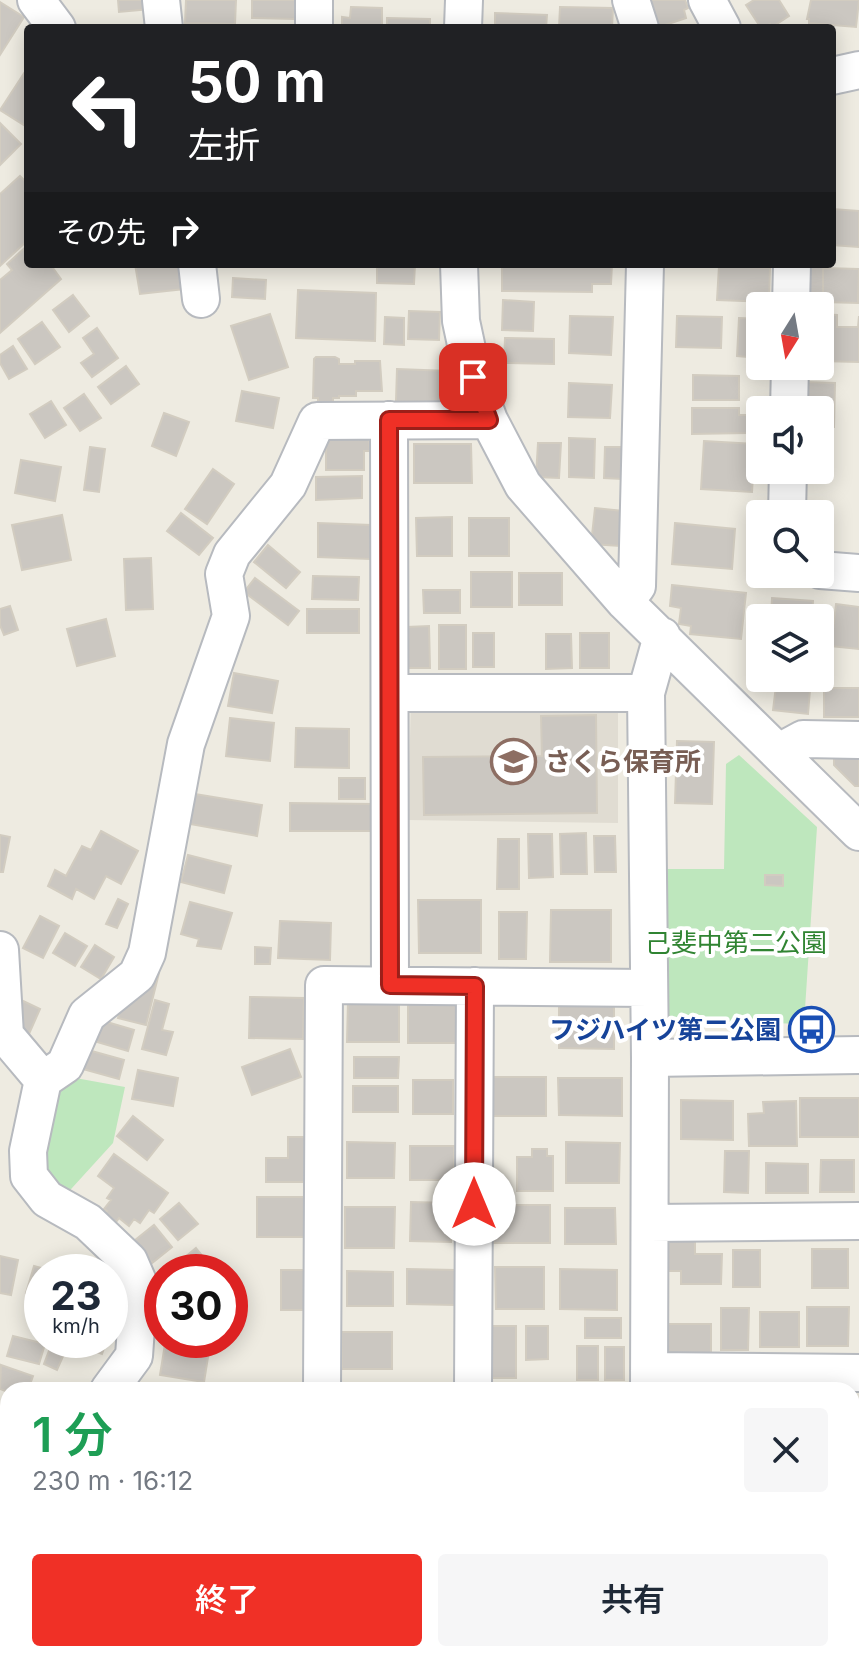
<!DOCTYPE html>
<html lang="ja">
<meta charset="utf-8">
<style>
:root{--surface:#fff;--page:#f6f6f7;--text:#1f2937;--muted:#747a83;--accent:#f03026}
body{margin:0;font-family:Inter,"Noto Sans JP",sans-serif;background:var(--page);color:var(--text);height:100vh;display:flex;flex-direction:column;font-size:30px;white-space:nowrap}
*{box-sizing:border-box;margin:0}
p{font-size:26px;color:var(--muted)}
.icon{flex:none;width:44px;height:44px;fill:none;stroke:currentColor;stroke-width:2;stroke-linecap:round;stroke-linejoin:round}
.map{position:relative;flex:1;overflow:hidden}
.side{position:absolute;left:0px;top:1382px;width:860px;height:280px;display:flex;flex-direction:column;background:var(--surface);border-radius:24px 24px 0 0;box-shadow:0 4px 20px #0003}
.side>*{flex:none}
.guide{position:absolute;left:24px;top:24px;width:812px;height:244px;border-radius:8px;box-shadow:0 4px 20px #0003;background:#202124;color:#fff;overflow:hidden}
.needle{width:52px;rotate:191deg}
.controls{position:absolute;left:746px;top:292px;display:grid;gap:16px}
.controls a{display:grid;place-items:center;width:88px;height:88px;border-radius:8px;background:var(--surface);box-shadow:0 4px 20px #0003;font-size:40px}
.speed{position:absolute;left:24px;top:1254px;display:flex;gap:16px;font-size:40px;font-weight:700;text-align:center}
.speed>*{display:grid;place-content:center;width:104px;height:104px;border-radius:50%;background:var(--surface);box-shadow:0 4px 20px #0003;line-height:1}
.speed small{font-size:20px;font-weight:400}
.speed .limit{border:12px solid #d22;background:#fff;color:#111}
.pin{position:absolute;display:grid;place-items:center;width:68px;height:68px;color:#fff;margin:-34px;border-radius:16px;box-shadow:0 4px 12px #0006}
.me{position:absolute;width:88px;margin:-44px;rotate:0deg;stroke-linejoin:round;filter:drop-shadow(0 0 6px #0008)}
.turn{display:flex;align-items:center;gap:28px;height:168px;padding:0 32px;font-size:36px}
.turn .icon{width:104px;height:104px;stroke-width:2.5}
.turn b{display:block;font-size:56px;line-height:68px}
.then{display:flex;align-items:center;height:76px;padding:0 32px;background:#0003;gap:16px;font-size:30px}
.round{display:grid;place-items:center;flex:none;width:84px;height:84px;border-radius:8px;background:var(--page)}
.head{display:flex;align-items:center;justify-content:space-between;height:136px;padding:0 32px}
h1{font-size:48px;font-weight:600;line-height:60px;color:#1e9e55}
.primary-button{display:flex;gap:16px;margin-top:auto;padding:16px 32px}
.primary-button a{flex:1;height:92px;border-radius:8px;background:var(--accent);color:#fff;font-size:32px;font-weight:600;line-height:92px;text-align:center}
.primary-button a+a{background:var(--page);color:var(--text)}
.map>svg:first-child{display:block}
.education{fill:#e0dcd2}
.green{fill:#bee7bd}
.building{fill:#cbc7c1;stroke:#d2ccc0;stroke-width:2}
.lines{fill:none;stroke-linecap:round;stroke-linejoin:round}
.minor-casing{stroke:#b7babf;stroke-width:40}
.minor{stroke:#fff;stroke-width:36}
.route-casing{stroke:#9c1f19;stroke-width:20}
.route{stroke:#f03026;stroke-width:14}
.labels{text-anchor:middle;stroke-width:8;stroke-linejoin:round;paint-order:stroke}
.education-label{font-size:26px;font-weight:bold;fill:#785e54;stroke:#fff;text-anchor:start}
.park-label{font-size:26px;fill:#308432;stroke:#fff}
.transit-label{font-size:26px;font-weight:bold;fill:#164399;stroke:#fff;text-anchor:end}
</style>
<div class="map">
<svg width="859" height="1662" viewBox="0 0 859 1662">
<rect width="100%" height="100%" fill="#eeebe1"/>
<!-- education -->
<path class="education" d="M411,698L618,704V823L408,820Z"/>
<!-- green -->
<path class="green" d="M739,755L817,827L804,1024L673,1020L662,1009L661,869H724L726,764Z
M70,1077L125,1087L113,1143L62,1199L35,1173L43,1109Z"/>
<!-- building -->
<path class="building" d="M118,0H149L150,9L119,12Z
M186,0H236L235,24L185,23Z
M252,0H296L295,19L252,18Z
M642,0H685L688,8L684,10L686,18L656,28Z
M754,0H779L789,16L772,27L770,24L761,28L746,5Z
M811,0H859L856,27L809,23V19H807Z
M0,2L24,17L0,55Z
M351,7L382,8V28H342V17L350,18Z
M560,7L613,8L612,28H559Z
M495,13L547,15L546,28H495Z
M387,18L430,19V28H387Z
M28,67V125L27,127L0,110Z
M0,123L21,144L0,165Z
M20,176L28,184V240L0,266V194Z
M832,209L859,211V247L832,245Z
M28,245V264H50L61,279L0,333V280L12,270L7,264Z
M135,264H180L184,289L140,294Z
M377,264H415L414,284L377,283Z
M502,264H612L611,284H592V292L502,291Z
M801,264H823V300L800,299Z
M719,266L770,268L769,302L717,300Z
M823,268L859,269L858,303L823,302Z
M233,278L266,280L265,299L232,297Z
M298,290L376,293L375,341L296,338Z
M73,295L89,316L69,332L53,310Z
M503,300L534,302L533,331L502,330Z
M409,311L440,312L439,340L408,339Z
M270,314L288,367L249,380L231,326Z
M820,314L837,315V327H858L859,316V362L820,361Z
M570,316L613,317L611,355L569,353Z
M677,316L722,317L721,348L676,347Z
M385,317L404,318V345L384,344Z
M739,318L760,319V358L737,356Z
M42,322L60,347L35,364L18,339Z
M97,328L118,358L92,377L81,363L94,354L83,338Z
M505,338L554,339V364L504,363Z
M13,346L27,369L9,379L0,363V355Z
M316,357H335L339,359V364H355V361H380L382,391H356V396H339V398H333V404H318V398H313L314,359Z
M126,366L139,384L111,404L98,387Z
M397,369L449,371L448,402L396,401Z
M693,375L739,376V400H693Z
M804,382L835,383L834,427L820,426V410H804Z
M569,383L612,385L610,418L568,417Z
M242,391L279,398L273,428L236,421Z
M84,394L101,418L80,431L64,408Z
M51,401L66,425L45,438L30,414Z
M692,408H739V415H747V433L692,434Z
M164,413L189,422L176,456L152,446Z
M369,438L370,451H364V470H326V439Z
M569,438L595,439L594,478L569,477Z
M704,441L755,444L752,492L701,489Z
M538,443H561L559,478L536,477Z
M414,444H471L472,483H414Z
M90,447L105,449L99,492L84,490Z
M605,447H623L622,479L604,478Z
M21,460L61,467L55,501L15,493Z
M213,469L234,484L207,524L185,509Z
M362,476V498L316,500V477Z
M595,508L623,511L620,546L591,544Z
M181,513L213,538L199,555L167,531Z
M62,515L71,560L22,570L12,525Z
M452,517V556H417L416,518Z
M469,518H509V556H469Z
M318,523L371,525L370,559L318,557Z
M675,523L735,529L732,569L672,564Z
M268,545L300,572L286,588L254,562Z
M151,558L153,609L126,610L124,559Z
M471,572H512V607H471Z
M519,573H562V605H519Z
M313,576L359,577L358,600L312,599Z
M255,578L299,611L288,625L244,592Z
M672,585L746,593L741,639L690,634L691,626L679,624L681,608L670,606Z
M423,590H460V613H424Z
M772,598L813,601L812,618H771Z
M836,604L859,607V649L831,646Z
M10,606L18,630L4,635L0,625V609Z
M307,609H359V633H307Z
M106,619L115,656L77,666L67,629Z
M439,625H466V669H439Z
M429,626L430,668H407V627Z
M473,633H494V667H473Z
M580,633H609V668H580Z
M546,634H571L572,668L546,669Z
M234,673L278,681L272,713L228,706Z
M777,678H811L808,714L773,710Z
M824,688H859V717H824Z
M596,715L597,813L424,815L423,757L542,756L541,716Z
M230,718L274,723L270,761L226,756Z
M296,728L349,729V768L295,767Z
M677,741L714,742L712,804L675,803Z
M834,757H859V786H855L834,765Z
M339,778H365V799H339Z
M195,794L262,805L257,836L190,824Z
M290,803L373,804V831H290Z
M101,831L138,851L121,884L106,876L94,899L76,889L72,899L48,886L55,870L66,876L82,846L91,850Z
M586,833L587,874H561L560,834Z
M528,834H552L553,877L529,878Z
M0,835L10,837L3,872H0Z
M594,836H615L616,872H595Z
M498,839H519V889H497Z
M188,855L231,866L224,893L181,882Z
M765,875H783V886L765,885Z
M118,899L128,904L117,928L106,924Z
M418,900H481V953H419Z
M190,902L232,913L221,949L197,946L199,939L181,934Z
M551,910H611V962H550Z
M499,912H527L526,959H499Z
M40,916L59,926L43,958L23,948Z
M280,921L331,923L330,960L278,958Z
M65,933L87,946L75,966L53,953Z
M95,945L114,957L101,979L81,967Z
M255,947L271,948L270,964H255Z
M153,971L159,973L146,1025L118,1018L122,1001Z
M250,997L304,998L303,1039L249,1038Z
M408,998H459V1043H408Z
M21,1000L40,1009L29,1034L9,1025Z
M155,1000L169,1004L162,1030L173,1032L166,1055L142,1049Z
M348,1000L399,1001V1042H347Z
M559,1005H614V1049L559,1048Z
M100,1020L134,1030L128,1051L94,1041Z
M290,1049L301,1077L252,1095L242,1067Z
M88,1050L124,1060L119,1079L83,1069Z
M354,1057H399L398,1078H354Z
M138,1070L178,1078L173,1106L132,1099Z
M485,1077H546V1116H485Z
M558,1078H622V1116L559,1115Z
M413,1080H453V1114H413Z
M353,1086H398V1112H353Z
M800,1098H859V1137H800Z
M681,1100L733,1101V1140L681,1139Z
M796,1101L797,1146H749L748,1114L764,1113L763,1102Z
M133,1116L163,1140L147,1160L117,1136Z
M288,1137H310V1182H266V1158H288Z
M347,1142L395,1143L394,1178H347Z
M566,1142L620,1143L619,1183H566Z
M410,1146H454V1180H410Z
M532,1149H547V1156H553V1191H517V1157H532Z
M725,1151H749L748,1193L724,1192Z
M114,1154L168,1193L154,1213L149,1210L140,1223L134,1219L129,1226L119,1218L116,1222L105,1214L107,1211L104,1209L111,1200L107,1198L114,1188L98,1176Z
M821,1160H854V1192H820Z
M766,1163L808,1164V1193H766Z
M257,1197H311L310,1237H257Z
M411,1202L451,1203V1242L410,1241Z
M179,1203L198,1224L178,1240L160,1219Z
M490,1205H550V1243H490Z
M345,1207H395L394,1248H345Z
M565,1208H615L616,1244H565Z
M154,1225L172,1247L152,1263L134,1241Z
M663,1239H695V1254H722L721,1284H681V1271H663Z
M196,1248L208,1263L198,1272H175L172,1268Z
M812,1249H848V1288H812Z
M733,1250H760V1287H733Z
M0,1256L18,1260L11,1295L0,1293Z
M34,1266L56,1272H42V1298L26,1293Z
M495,1267H544V1309H496Z
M407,1269L455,1270V1305L407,1304Z
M560,1269L617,1270V1310L560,1309Z
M281,1270H311V1310H281Z
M347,1271L393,1272V1306H347Z
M807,1307H849L848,1346H807Z
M721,1308H749L748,1350H721Z
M760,1312H799V1347H760Z
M585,1318H621V1338H585Z
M661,1324H711V1355H661Z
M485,1326H516V1378H485Z
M526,1326H548V1359L526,1360Z
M342,1332H392V1369H342Z
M13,1336L45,1344L39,1364L7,1356Z
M86,1340H107L102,1354L83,1347Z
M165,1344L209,1351L204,1382L160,1375Z
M577,1346H598V1380H577Z
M605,1347H624V1380H605Z
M50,1348L64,1354L57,1370L44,1364Z
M1,1365L33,1376L28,1390H8V1392L0,1389Z
M4,1416L8,1419V1443L0,1436V1420Z
M852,1629L859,1630V1653H852Z
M242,1654H288V1662H242Z
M553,1654H578V1662H553Z
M713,1654H759V1658L713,1659Z
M772,1654H799V1661H772Z"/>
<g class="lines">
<defs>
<path id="minor" d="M36,0L57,28
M161,0L164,28
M631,0L640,28
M707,0L722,28
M314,28V0
M463,28L464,0
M832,76L859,70
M197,264L201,299
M459,264L461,321L473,377L489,420L523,485L625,602L859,832
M791,306L792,264
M789,410L790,366
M389,420L390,985
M787,514L788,470
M820,570L859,573
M625,602L637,586L645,264
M391,693H646
M779,752L803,739L859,740
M0,950L5,1035L43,1080L28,1151L29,1176L47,1199L88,1222L129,1261L139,1284L134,1356L109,1390
M650,1058L859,1055
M43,1080L65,1065L87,1015L137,975L147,953L186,744L231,616L224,574L232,554L288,485L317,421L489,420
M650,1223L859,1221
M649,1371L859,1373
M322,1390L324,985L648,988
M473,1390L475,986
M649,1390L650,1058L646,693L662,636
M852,1526H859
M0,1530L8,1523
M475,1654V1662
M322,1662V1654
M647,1662V1654"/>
</defs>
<!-- minor casing -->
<use href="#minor" class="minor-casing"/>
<!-- minor -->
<use href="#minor" class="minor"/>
</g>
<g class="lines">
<defs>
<path id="route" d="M473,377L489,420H389L390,985L475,986L474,1204"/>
</defs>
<!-- route casing -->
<use href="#route" class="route-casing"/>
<!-- route -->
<use href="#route" class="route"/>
</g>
<!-- icons -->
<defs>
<symbol id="school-ring" viewBox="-11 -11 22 22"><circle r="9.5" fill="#fff" stroke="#8d6e63" stroke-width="1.5"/><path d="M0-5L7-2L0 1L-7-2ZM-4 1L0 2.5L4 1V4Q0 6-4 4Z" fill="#8d6e63"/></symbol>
<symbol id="bus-ring" viewBox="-11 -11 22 22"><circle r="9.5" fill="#fff" stroke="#1a4fb4" stroke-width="1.5"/><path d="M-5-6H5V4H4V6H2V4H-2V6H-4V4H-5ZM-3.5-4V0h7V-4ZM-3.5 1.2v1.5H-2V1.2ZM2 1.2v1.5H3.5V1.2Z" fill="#1a4fb4"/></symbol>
</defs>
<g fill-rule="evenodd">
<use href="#school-ring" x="488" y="736" width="51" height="51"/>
<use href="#bus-ring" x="786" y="1004" width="51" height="51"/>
</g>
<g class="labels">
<!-- education labels -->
<g class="education-label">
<text x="545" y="771">さくら保育所</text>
</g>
<!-- park labels -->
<g class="park-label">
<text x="736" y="952">己斐中第二公園</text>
</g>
<!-- transit labels -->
<g class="transit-label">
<text x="781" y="1039">フジハイツ第二公園</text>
</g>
</g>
</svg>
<div class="controls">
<a><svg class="needle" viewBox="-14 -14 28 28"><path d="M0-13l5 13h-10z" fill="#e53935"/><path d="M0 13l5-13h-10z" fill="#747a83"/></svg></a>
<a><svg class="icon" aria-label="sound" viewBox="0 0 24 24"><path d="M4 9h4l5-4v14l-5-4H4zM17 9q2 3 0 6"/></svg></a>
<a><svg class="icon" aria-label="search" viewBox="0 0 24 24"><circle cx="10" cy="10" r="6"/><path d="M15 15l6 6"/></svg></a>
<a><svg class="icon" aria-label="layers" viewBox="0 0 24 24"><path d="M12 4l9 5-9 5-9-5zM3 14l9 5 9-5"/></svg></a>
</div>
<div class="speed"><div>23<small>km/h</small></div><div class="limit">30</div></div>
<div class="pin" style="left:473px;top:377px;background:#d93025"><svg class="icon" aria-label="arrive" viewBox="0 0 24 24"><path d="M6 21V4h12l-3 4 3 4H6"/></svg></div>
<svg class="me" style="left:474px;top:1204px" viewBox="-20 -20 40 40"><circle r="19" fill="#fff"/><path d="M0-13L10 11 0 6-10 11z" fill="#f03026"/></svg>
<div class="guide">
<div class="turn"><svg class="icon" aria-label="left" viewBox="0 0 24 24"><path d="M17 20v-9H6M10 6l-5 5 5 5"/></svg><div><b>50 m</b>左折</div></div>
<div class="then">その先<svg class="icon" aria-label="right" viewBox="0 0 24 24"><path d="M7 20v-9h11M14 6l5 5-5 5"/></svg></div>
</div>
<section class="side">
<div class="head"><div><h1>1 分</h1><p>230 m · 16:12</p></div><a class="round"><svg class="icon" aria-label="close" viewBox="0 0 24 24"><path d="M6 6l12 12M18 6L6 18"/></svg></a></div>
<div class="primary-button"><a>終了</a><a>共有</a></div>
</section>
</div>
